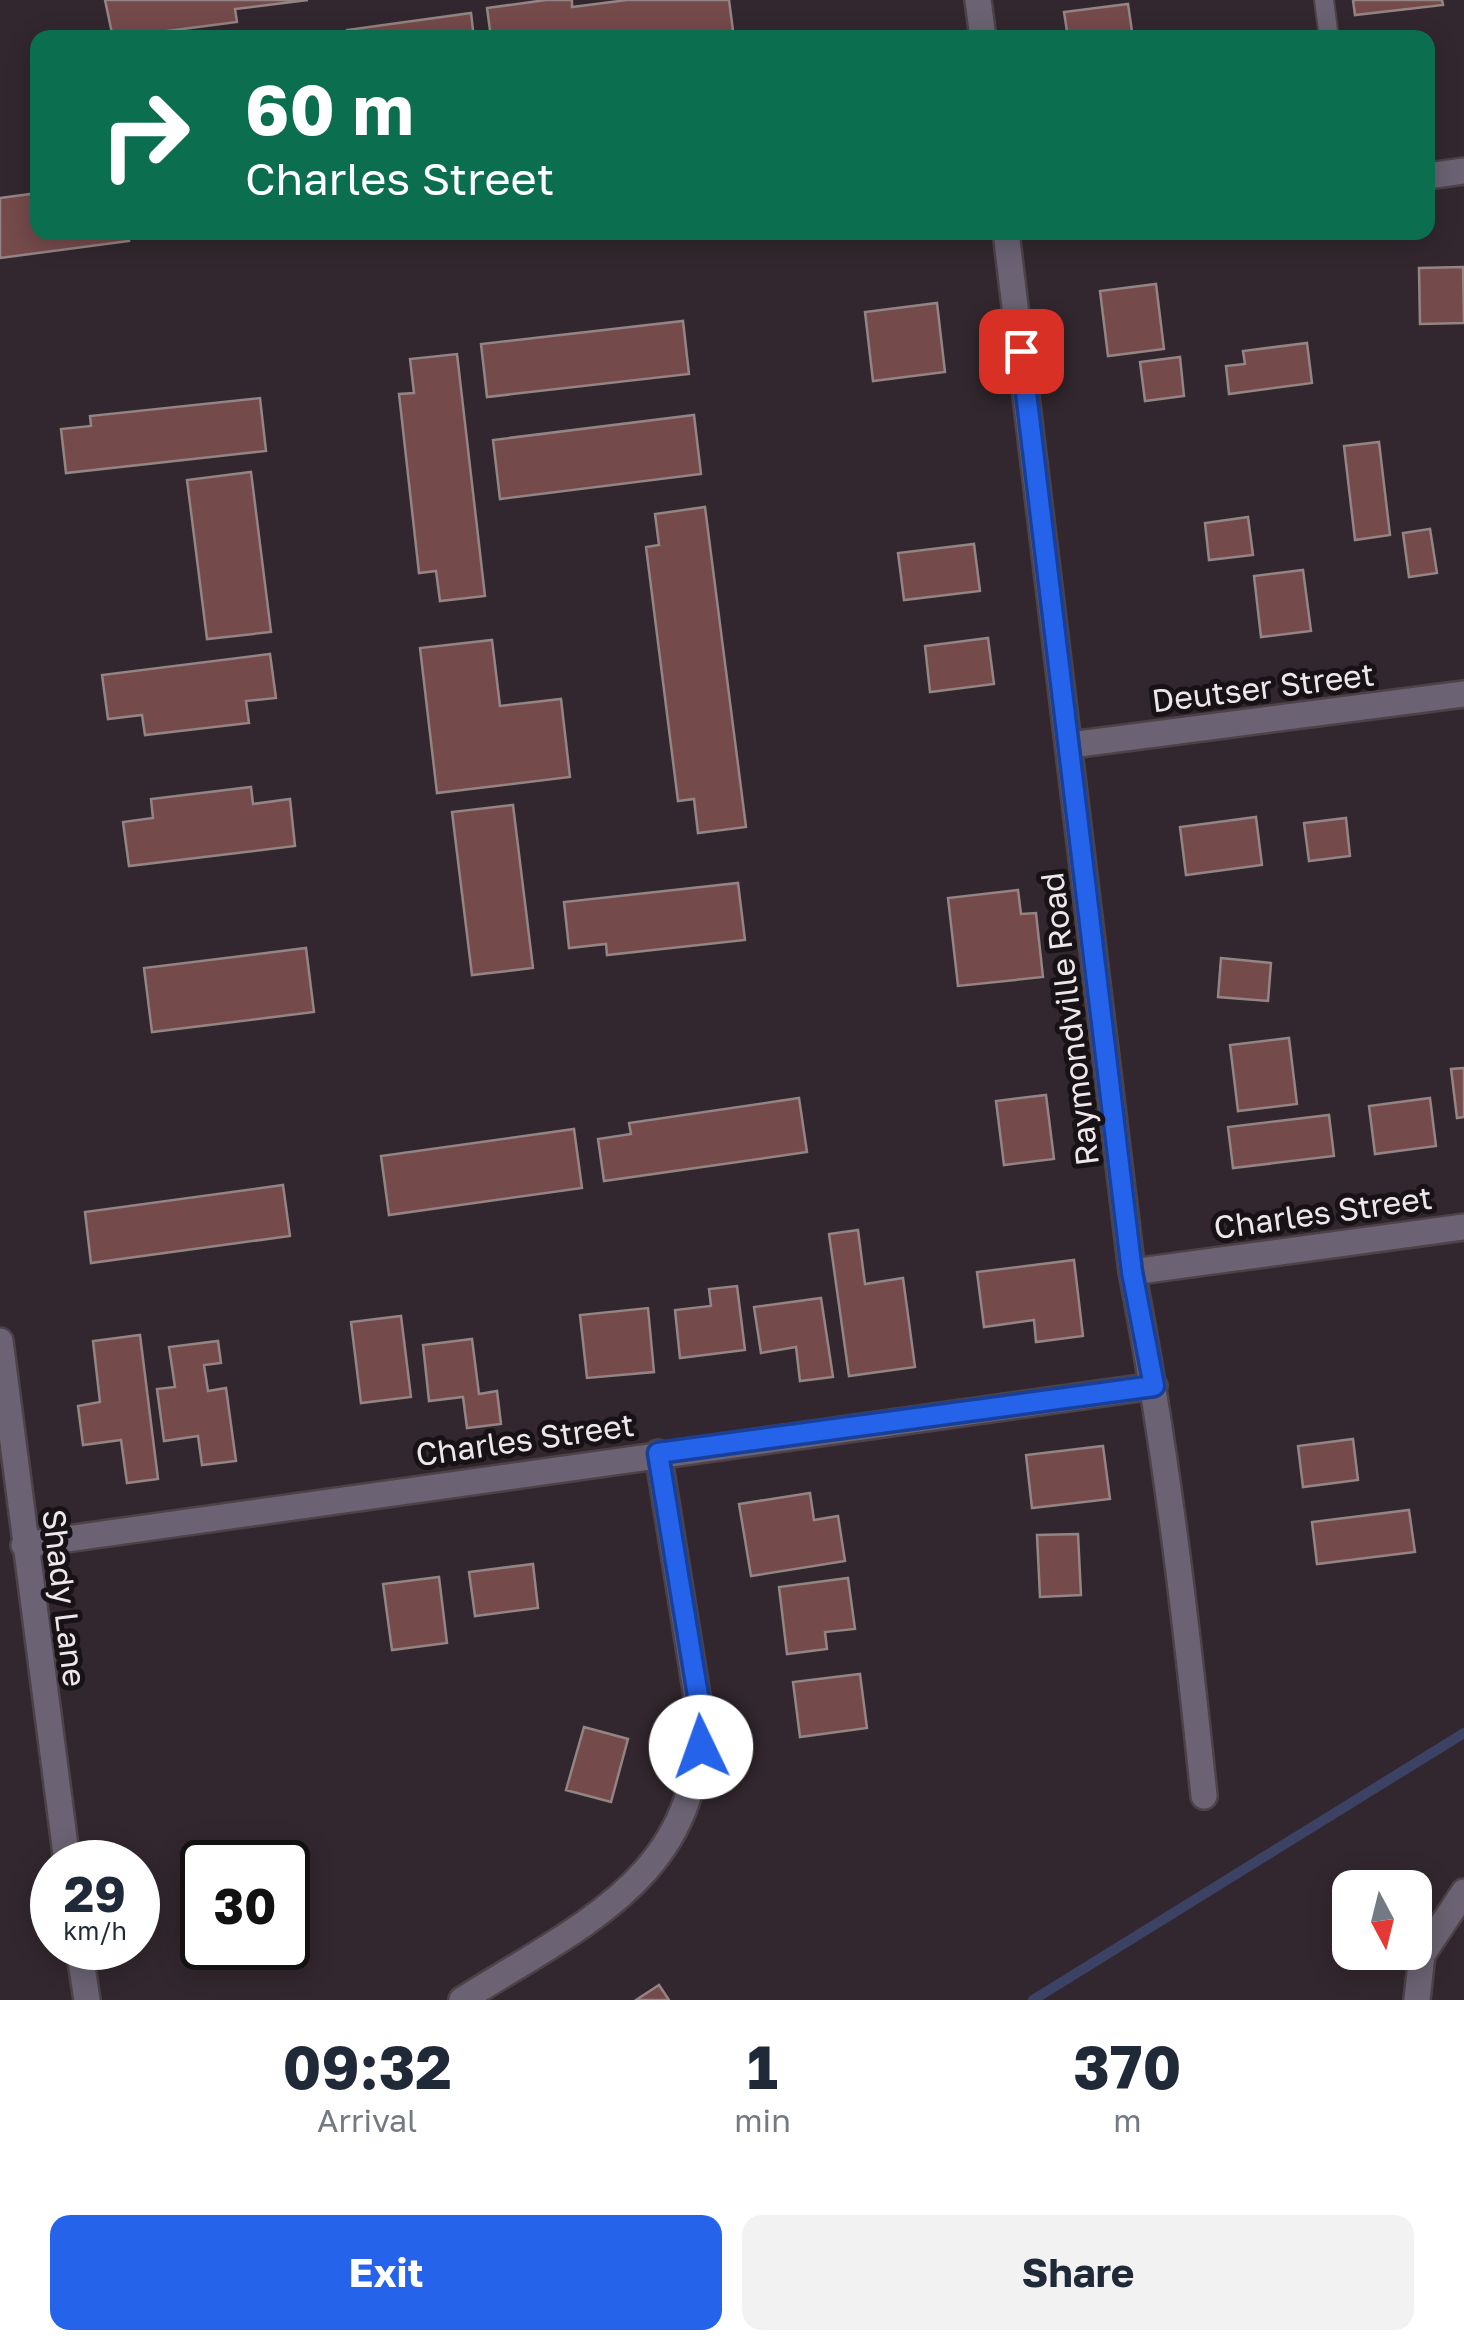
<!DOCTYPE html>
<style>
:root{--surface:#fff;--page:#f2f2f3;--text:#1f2937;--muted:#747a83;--accent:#2563eb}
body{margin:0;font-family:"Golos Text",sans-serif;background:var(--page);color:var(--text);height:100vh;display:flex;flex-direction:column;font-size:38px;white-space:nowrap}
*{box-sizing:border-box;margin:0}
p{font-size:32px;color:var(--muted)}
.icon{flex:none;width:55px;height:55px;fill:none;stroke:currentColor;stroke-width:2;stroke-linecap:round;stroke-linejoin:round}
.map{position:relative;height:2000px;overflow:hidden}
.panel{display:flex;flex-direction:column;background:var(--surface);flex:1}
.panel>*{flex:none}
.banner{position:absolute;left:30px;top:30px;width:1405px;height:210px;border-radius:20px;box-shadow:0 5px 25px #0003;background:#0b6e4f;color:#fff;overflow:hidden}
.needle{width:65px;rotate:173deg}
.fabs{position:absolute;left:1332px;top:1870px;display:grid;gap:20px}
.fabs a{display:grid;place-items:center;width:100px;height:100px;border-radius:20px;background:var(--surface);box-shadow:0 5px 25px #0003;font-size:50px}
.speed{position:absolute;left:30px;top:1840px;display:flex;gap:20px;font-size:50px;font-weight:700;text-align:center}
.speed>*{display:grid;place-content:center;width:130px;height:130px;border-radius:50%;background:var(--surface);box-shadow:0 5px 25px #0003;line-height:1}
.speed small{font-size:25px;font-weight:400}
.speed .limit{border:5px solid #111;border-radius:15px;background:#fff;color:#111}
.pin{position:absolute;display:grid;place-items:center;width:85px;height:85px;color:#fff;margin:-42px;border-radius:20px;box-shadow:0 5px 15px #0006}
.me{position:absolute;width:110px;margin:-55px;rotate:357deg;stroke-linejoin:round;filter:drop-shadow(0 0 8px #0008)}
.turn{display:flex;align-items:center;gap:35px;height:210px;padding:0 50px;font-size:45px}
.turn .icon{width:130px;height:130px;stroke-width:2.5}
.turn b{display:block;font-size:70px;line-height:85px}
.eta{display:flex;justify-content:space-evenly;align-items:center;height:170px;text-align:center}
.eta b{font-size:60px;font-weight:700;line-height:70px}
.primary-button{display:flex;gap:20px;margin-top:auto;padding:20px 50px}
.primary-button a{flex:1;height:115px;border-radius:20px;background:var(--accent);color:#fff;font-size:40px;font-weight:700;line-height:115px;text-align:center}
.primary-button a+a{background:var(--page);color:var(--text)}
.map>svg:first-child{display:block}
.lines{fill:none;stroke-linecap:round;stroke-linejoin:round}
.stream{stroke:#3b4264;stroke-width:10}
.building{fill:#754a4b;stroke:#948483;stroke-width:2.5}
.lane-casing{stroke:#4c4248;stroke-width:22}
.street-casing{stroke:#4c4248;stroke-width:30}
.lane{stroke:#6b6373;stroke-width:18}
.street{stroke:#6b6373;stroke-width:25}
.route-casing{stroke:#184099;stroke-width:25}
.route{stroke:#2563eb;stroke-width:18}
.labels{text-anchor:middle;stroke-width:10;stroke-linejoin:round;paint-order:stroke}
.street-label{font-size:32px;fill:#eee6ea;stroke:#171215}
</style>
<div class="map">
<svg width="1464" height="2000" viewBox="0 0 1464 2000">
<rect width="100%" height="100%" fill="#32272e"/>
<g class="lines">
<!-- stream -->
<path class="stream" d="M1033,2000L1464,1733"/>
</g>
<!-- building -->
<path class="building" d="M105,0H308L235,9L237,22L113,38Z
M546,0H572V7L627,0H729L734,38H491L487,8Z
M1353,0H1442L1443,5L1355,15Z
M1128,4L1133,38H1068L1064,12Z
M471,13L474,38H348L347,30Z
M38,193V232H128L129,241L0,258V198Z
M1463,267L1464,323L1420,324L1419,268Z
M1156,284L1164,349L1108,356L1100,291Z
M937,303L945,372L873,381L865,312Z
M683,321L689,374L487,397L481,344Z
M1307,343L1312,383L1229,394L1226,366L1245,364L1243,351Z
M457,354L485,596L440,601L436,571L419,573L399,394L414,393L410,359Z
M1180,357L1184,396L1145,401L1140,362Z
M260,398L266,451L66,473L61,429L91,426L90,416Z
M694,415L701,474L500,499L493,440Z
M1379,442L1390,535L1355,540L1344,446Z
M251,472L271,632L207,639L187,480Z
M705,507L746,827L698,833L694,799L678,801L646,547L659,545L655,514Z
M1248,517L1253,555L1209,560L1205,523Z
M1430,529L1437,573L1409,577L1403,533Z
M974,544L980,591L904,600L898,553Z
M1303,570L1311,631L1261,637L1254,576Z
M988,638L994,684L930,692L925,646Z
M492,640L500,706L561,699L570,777L437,793L420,648Z
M270,654L276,698L246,701L249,723L145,735L142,715L108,719L102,675Z
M251,787L253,804L290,799L295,846L129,866L123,822L153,818L151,799Z
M513,805L533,968L472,975L452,812Z
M1256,817L1262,865L1186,875L1180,827Z
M1346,818L1350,856L1309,861L1304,823Z
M738,883L745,940L607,955L606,944L569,948L564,902Z
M1018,890L1021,914L1036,913L1043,977L958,986L948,898Z
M306,948L314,1012L152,1032L144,968Z
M1221,958L1271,963L1268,1001L1218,997Z
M1289,1038L1297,1104L1238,1111L1230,1045Z
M1464,1068V1117L1457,1118L1451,1069Z
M1046,1095L1054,1159L1004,1165L996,1101Z
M799,1098L807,1152L604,1181L598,1139L631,1134L629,1123Z
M1430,1098L1436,1146L1375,1154L1369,1106Z
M1329,1115L1334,1156L1233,1168L1228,1127Z
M574,1129L582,1188L389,1215L381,1156Z
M283,1185L290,1236L91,1263L85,1212Z
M858,1230L865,1284L903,1278L915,1367L849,1376L829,1234Z
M1074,1260L1083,1336L1036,1342L1034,1320L984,1327L977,1272Z
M737,1286L745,1350L680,1358L675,1310L711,1306L709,1289Z
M821,1298L833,1377L800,1381L796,1347L761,1353L754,1307Z
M648,1308L654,1372L587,1378L580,1315Z
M401,1316L411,1397L361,1403L351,1322Z
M140,1335L158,1479L127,1483L121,1440L83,1445L78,1406L100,1402L93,1341Z
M472,1339L479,1394L497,1391L501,1424L467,1428L463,1397L429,1401L423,1345Z
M218,1341L221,1363L204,1365L208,1391L226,1388L236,1461L202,1465L198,1436L164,1441L157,1389L175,1387L169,1347Z
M1353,1439L1358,1480L1303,1487L1298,1446Z
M1103,1446L1110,1499L1032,1508L1026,1455Z
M810,1493L814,1520L838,1516L845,1561L751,1576L739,1504Z
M1409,1510L1415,1552L1317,1564L1312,1522Z
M1078,1534L1081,1595L1040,1597L1037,1535Z
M533,1564L538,1608L475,1616L469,1572Z
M439,1577L447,1643L392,1650L383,1584Z
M848,1578L855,1629L825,1632L827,1649L787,1654L779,1587Z
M860,1674L867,1728L800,1737L793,1682Z
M584,1727L628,1739L611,1802L566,1790Z
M659,1985L669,2000H636Z"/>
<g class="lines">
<defs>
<path id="lane" d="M1324,0L1329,38"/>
<path id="street" d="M978,0L983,38
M1428,176L1464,171
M1006,232L1132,1272C1166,1445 1186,1620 1204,1796
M1071,745L1464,694
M1132,1272L1464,1227
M0,1341L67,1862
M24,1545L1154,1386
M79,1948L87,2000
M462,2000C585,1922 705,1876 699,1708L658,1453
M1417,2000L1422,1955L1464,1892"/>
</defs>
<!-- lane casing -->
<use href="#lane" class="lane-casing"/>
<!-- street casing -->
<use href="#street" class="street-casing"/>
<!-- lane -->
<use href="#lane" class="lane"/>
<!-- street -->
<use href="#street" class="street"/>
</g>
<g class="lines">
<defs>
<path id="route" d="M701,1747L700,1708L658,1453L1154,1386L1132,1272L1021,351"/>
</defs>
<!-- route casing -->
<use href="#route" class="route-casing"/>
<!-- route -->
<use href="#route" class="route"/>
</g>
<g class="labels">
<!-- street labels -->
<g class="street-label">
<text transform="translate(1263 688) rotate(-7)" y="11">Deutser Street</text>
<text transform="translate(1070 1019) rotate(-97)" y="11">Raymondville Road</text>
<text transform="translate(1323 1213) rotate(-8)" y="11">Charles Street</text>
<text transform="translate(525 1440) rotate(-8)" y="11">Charles Street</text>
<text transform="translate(64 1598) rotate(83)" y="11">Shady Lane</text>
</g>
</g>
</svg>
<div class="fabs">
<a><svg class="needle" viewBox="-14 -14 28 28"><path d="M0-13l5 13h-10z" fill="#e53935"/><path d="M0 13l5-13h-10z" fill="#747a83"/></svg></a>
</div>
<div class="speed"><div>29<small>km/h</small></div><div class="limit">30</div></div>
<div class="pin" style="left:1021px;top:351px;background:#d93025"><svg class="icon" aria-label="arrive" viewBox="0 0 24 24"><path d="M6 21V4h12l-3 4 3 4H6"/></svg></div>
<svg class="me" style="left:701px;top:1747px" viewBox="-20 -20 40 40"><circle r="19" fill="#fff"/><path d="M0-13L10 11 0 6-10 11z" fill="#2563eb"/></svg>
<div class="banner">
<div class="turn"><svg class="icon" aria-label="right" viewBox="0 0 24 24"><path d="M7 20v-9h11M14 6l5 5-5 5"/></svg><div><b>60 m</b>Charles Street</div></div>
</div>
</div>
<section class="panel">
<div class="eta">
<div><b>09:32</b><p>Arrival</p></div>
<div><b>1</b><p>min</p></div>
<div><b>370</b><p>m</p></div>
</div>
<div class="primary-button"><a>Exit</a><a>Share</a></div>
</section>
